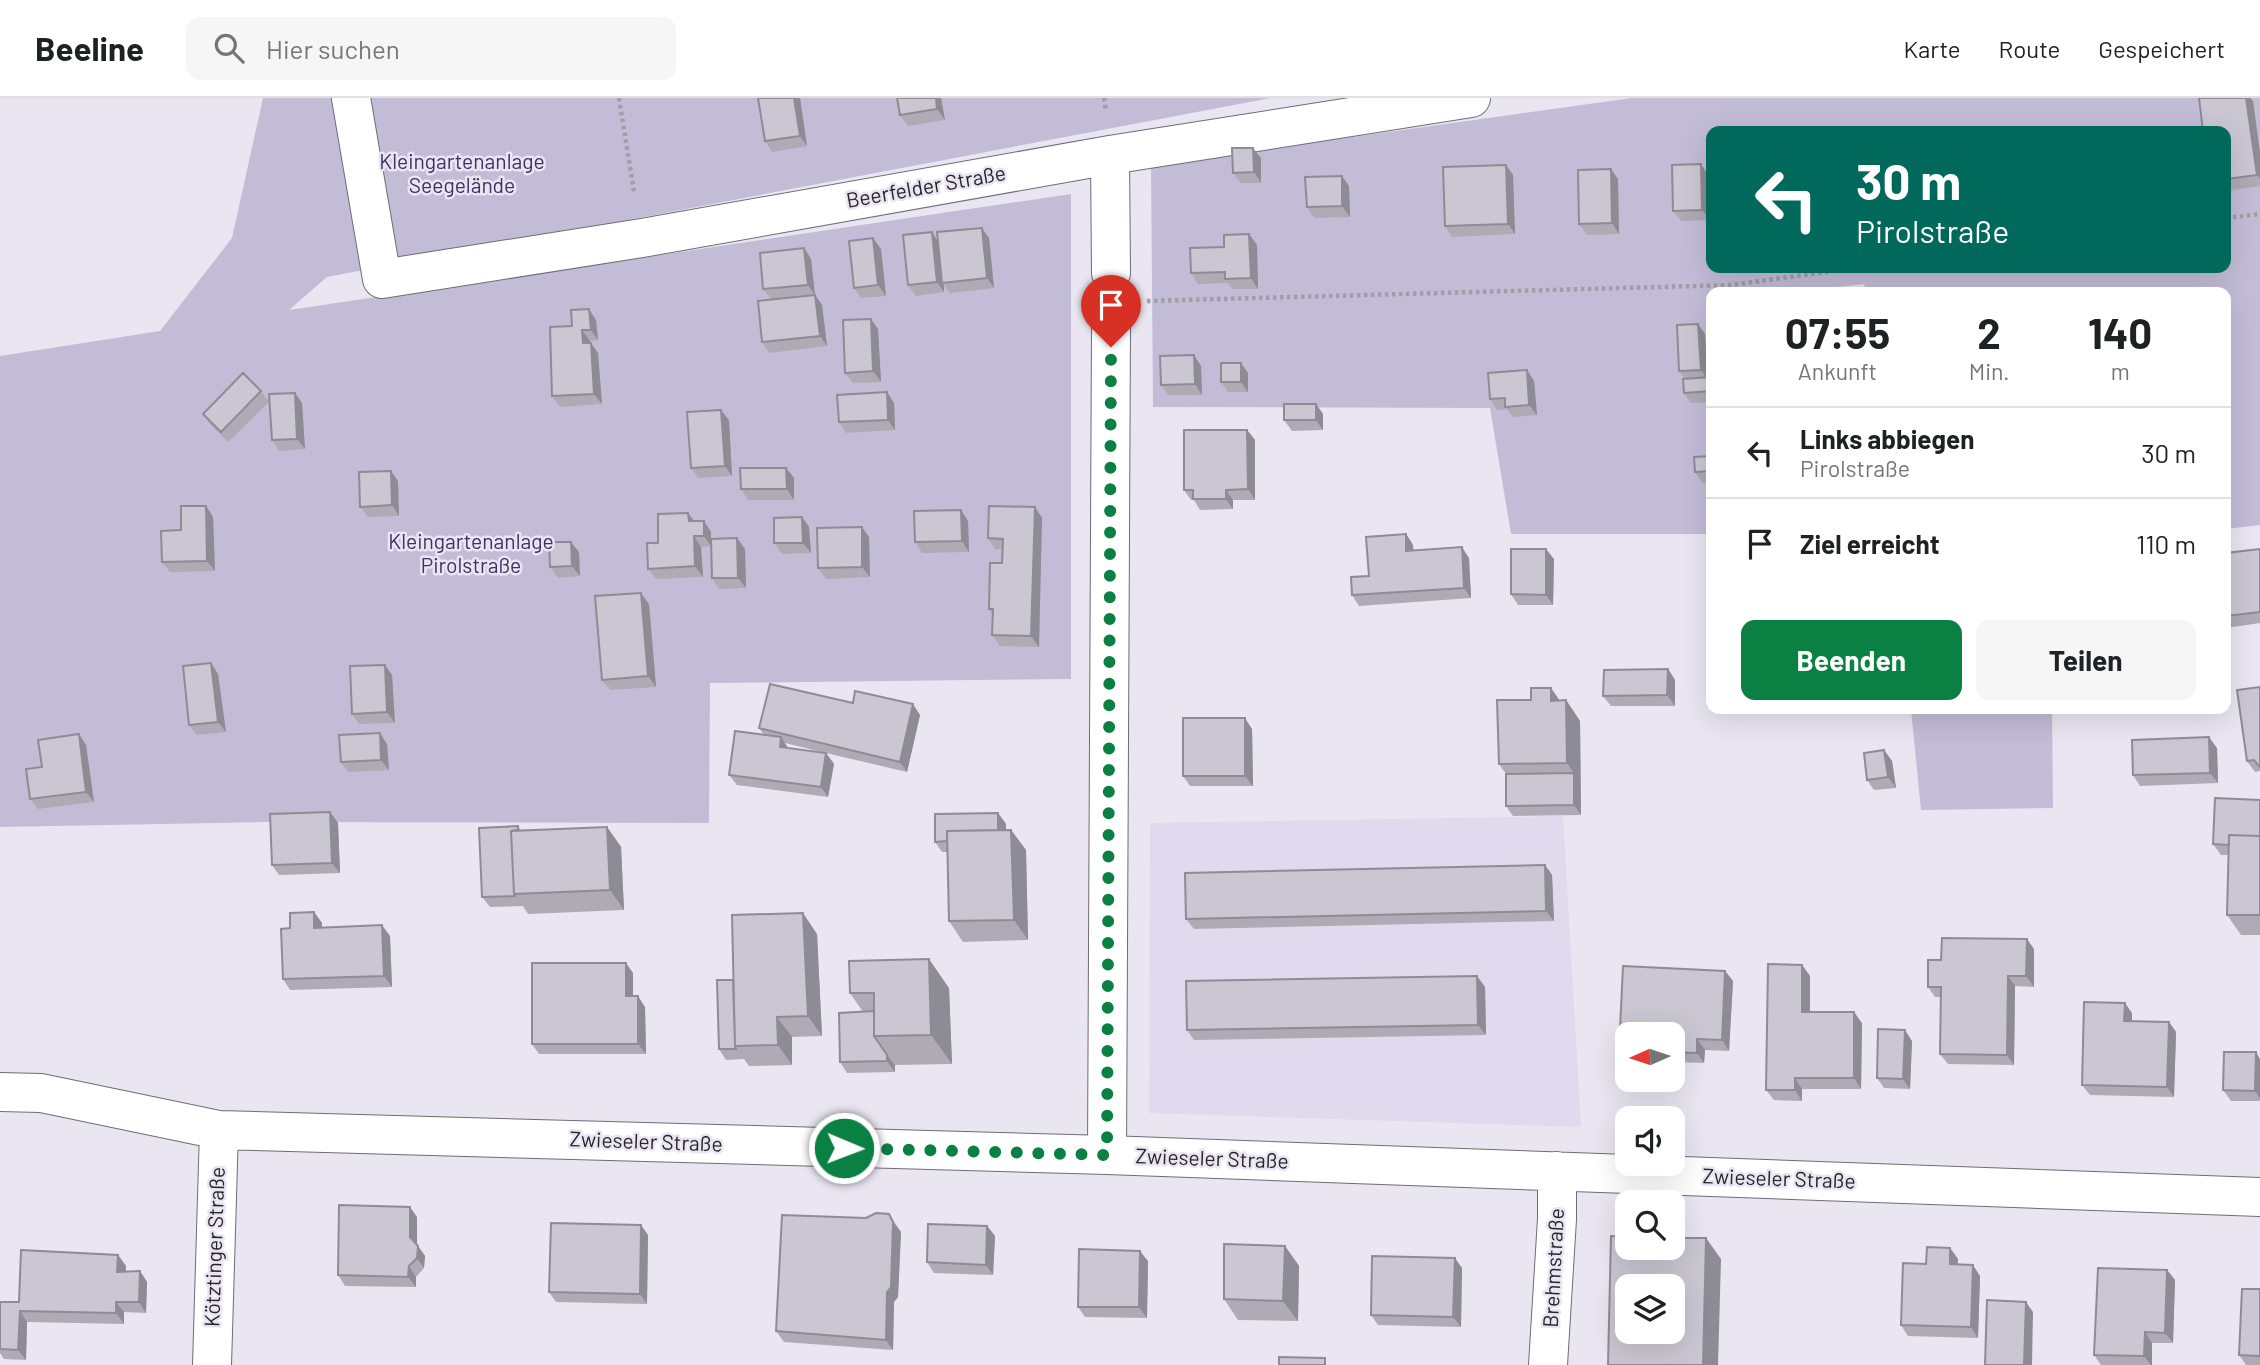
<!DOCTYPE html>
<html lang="de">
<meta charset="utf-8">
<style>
:root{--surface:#fff;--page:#f6f6f6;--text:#202124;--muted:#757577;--line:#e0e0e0;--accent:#0b8043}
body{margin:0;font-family:Barlow,sans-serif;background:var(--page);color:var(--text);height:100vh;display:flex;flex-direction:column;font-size:26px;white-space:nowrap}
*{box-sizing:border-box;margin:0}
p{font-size:23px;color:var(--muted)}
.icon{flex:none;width:38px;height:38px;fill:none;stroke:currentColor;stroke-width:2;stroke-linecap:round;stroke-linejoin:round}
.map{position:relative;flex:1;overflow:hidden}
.side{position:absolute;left:1706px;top:189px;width:525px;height:427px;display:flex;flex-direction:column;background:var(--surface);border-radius:14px;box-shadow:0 7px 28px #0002}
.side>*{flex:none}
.guide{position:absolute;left:1706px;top:28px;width:525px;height:147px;border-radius:14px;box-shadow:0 7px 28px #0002;background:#00695c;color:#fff;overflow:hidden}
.needle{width:46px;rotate:267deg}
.controls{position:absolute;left:1615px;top:924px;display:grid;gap:14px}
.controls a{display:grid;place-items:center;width:70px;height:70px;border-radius:14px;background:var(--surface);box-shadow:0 7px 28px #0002;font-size:35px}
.pin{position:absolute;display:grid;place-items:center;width:60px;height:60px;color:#fff;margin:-72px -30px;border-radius:50% 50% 50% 0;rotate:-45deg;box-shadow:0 0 7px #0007}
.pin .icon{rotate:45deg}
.me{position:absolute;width:77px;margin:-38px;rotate:91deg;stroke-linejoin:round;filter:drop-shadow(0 0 5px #0008)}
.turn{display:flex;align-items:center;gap:24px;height:147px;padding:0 35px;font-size:32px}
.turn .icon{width:91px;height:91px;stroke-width:2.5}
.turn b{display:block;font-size:49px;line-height:60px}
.eta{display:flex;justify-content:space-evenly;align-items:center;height:119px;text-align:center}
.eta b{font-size:42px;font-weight:700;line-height:49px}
.action{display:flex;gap:14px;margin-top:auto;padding:14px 35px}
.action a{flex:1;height:80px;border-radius:14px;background:var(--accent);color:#fff;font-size:28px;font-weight:700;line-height:80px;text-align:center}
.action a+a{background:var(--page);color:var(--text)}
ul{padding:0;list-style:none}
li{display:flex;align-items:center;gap:21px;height:91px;padding:0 35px;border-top:2px solid var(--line)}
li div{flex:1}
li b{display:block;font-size:26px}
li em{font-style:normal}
header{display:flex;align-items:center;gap:42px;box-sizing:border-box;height:98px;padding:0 35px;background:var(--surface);border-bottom:2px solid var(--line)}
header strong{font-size:33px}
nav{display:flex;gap:38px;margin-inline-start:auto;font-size:24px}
.search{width:490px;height:63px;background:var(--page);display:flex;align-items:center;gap:18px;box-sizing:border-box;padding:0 24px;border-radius:14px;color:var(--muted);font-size:26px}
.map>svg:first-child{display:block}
.built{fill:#dfdaed}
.green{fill:#c3bcd7;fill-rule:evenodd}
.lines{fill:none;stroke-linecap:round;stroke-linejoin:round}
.minor-casing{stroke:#6e6c76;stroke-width:40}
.path{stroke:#a09ea7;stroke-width:4.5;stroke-dasharray:3.5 3.5;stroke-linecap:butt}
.minor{stroke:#fff;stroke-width:38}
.wall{fill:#aeabb5;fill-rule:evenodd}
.shaded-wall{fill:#8d8b93}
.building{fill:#cac7d2;stroke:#8d8b93;stroke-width:2;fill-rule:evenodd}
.route{stroke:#0b8043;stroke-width:12;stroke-dasharray:0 21.6}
.labels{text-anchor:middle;stroke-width:5;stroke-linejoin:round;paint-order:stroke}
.park-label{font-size:21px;fill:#412f65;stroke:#e9e6f2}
.street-label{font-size:21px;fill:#27262b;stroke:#e9e6f2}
</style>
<header>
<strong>Beeline</strong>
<div class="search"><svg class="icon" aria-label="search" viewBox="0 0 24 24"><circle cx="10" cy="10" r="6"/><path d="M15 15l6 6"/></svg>Hier suchen</div>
<nav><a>Karte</a><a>Route</a><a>Gespeichert</a></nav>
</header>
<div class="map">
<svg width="2260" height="1267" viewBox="0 0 2260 1267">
<rect width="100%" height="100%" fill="#e9e6f2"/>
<!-- built -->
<path class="built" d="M1563,718L1581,1029L1149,1015L1150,725Z"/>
<!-- green -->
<path class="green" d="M263,0H1271L327,179L289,212L1071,96V581L710,585L709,725L264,724L0,729V258L160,233L232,140Z
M1632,0H2260V427L2226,431V194H1866L1864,186L1796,194H1712L1711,436H1511L1490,310L1153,309L1151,67ZM1712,33H2226V170H1712Z
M1911,611H2052L2053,710L1921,712Z"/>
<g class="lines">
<defs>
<path id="minor" d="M351,0L382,181L642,140L1110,57L1471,0
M1110,57L1111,175
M0,994L41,995L219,1032L1107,1057L2260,1099
M1107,1057L1111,229
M212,1267L219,1032
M1548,1267L1557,1121V1073"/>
</defs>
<!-- minor casing -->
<use href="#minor" class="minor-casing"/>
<!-- path -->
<path class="path" d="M619,0L634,94
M1104,0L1106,13
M2226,120L2260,116
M1147,203L1731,187L1856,170"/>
<!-- minor -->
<use href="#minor" class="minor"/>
</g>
<!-- wall -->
<path class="wall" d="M758,0H800L807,48L772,54L765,43Z
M897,0H941L945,22L908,28L900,17Z
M2199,0H2250L2253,3L2260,55V88L2227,93L2226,92V33Z
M1261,60V85H1241L1233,75Z
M1701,66L1708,77L1710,122L1681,123L1673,113Z
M1513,77L1515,136L1452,139L1445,128Z
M1618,81L1619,136L1587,137L1579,126Z
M1349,88L1350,119L1314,120L1307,109Z
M1249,136L1257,147L1258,191H1232L1228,185L1198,186L1191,175L1224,149Z
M989,140L994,190L950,195L944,187V194L916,198L908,187L938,143Z
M804,150L811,161L815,197L822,207L827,248L769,255L762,244L771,201L763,191Z
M881,151L886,198L861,200L854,190Z
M596,222L598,242L590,243V245L598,255L602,306L560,309L552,298L572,228Z
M1698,226L1705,236L1708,279L1712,280V304L1691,305L1684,295L1685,281L1679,273Z
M878,231L881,284L853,285L845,275Z
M1194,257L1201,268L1202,297H1168L1161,287Z
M1527,272L1534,283L1537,317L1513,319L1507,311L1497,312L1490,301Z
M1248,275V294H1228L1221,284Z
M261,293L269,304L228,344L210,326L203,316Z
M887,294L894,305L895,332L846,335L839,324Z
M295,295L302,305L305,351L279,353L272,342Z
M1316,306L1323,316V332L1292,333L1284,322Z
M729,322L732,378L698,380L691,370Z
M1247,332L1255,342V402H1233V411L1200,412L1194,402H1191L1184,392Z
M1712,358V384L1702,385L1695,374Z
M786,370L794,380V402H748L741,391Z
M398,383L399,418L368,419L360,409Z
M206,408L213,419L215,473L170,474L162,464Z
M1035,409L1042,420L1039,549L1000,548L992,537V516L989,511L1002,465L1003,451H995L988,440Z
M961,412L968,423L969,454L922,455L915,444Z
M688,415L694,423L711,434V441L745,451L746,490L719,491L712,480L711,448L701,449L703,479L656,481L648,471L658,445Z
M802,419L809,429L811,455L782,456L774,445Z
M1406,436L1413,447V452L1469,460L1471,500L1359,508L1352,497Z
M869,439L870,479L826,481L818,470Z
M2260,451V525L2226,530V455Z
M579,454L580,478L558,480L550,469Z
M1554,461L1553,507H1518L1511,496Z
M649,506L656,589L610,592L602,582Z
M385,567L392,577L395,625L359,626L352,616Z
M1668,571L1675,582V608H1611L1603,598Z
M218,576L226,634L197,637L189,627Z
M2260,589V673L2255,674L2247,663Z
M1566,602L1580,623L1581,717L1513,718L1506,708V676L1499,666L1560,603Z
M853,605L920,617L907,674L826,655L834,666L828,699L737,687L729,677L764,637L759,630ZM785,645L826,655L788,650Z
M1252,631L1253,688H1190L1183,678Z
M79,636L86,647L94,704L38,711L30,701L42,669Z
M387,646L389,672L348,674L341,664Z
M2217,650L2218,685L2140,688L2133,677Z
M1884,652L1892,663L1896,690L1874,692L1867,682Z
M2260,702V837H2241L2227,817L2229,757H2221L2213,746Z
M330,714L338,725L340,775L279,777L272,767Z
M998,715L1006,726V732H1011L1026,752L1028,842L963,844L949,823L947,754H942L935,744Z
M518,728L521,732L607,729L621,749L624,812L528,816L523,808L490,809L482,799Z
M1545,767L1552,777L1554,823L1194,831L1186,821Z
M314,814L322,825V829L390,838L392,889L290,892L283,881L290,830Z
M817,836L822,938L792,939V967L749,968L744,961L726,962L719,951L733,882Z
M2034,851V889L2015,888L2014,967L1948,966L1940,956L1941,899H1935L1928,889L1941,862Z
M1802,867L1810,878V914L1862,925L1861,991H1802V1003L1774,1002L1766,992Z
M1623,868L1725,873L1733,883L1729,953L1705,952L1704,965L1673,964V936H1628L1627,962L1619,952Z
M633,875V898L645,909L646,956H539L532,946Z
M1485,889L1486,937L1194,942L1187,932Z
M949,890L952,966L895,967V974L847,975L840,964L863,914L850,895Z
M2132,915V923L2169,924L2176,934L2174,999L2090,997L2082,987Z
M1912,943L1910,991L1884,990L1877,980Z
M2260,961V1003H2231L2223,992Z
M889,1116L901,1134L898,1199L894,1204L893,1252L784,1244L776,1233L866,1120Z
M417,1119V1147L425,1158L424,1170L416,1179V1189L345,1188L338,1177Z
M987,1128L995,1138L993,1177L934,1175L927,1164Z
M648,1137L647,1206L556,1204L549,1194Z
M1285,1148L1299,1168L1298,1223L1238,1222L1224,1201Z
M1950,1150L1958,1161L1957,1167L1980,1178L1978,1240L1908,1238L1901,1227L1926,1166Z
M118,1157L126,1168L125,1173H140L147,1184L146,1215L124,1214V1226L27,1224L26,1262L4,1261L0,1255V1204H19Z
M1148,1163L1147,1220L1085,1219L1078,1209Z
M1462,1170L1461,1229L1378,1227L1371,1217Z
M2167,1172L2175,1182L2173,1245H2152V1267H2101L2094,1257Z
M2260,1191V1267H2246L2239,1257Z"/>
<!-- shaded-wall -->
<path class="shaded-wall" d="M794,0H800L807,48L800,38Z
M936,0H941L945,22L937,11Z
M2246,0H2250L2253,3L2260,55V81L2257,77Z
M1253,50L1261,60V85L1254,74Z
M1701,66L1708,77L1710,122L1702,112Z
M1506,67L1513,77L1515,136L1508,126Z
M1611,71L1618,81L1619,136L1612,125Z
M1342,78L1349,88L1350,119L1342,108Z
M982,130L989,140L994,190L987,180Z
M932,134L939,145L942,185L944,187V194L937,184Z
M1249,136L1257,147L1258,191L1251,180Z
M873,140L881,151L886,198L878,187Z
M804,150L811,161L815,197L808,187Z
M815,197L822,207L827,248L820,238Z
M589,211L596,222L598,242L591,232Z
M871,221L878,231L881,284L873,273Z
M1698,226L1705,236L1708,282L1701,272Z
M582,232L590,243V256L583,245Z
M591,245L598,255L602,306L594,296Z
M1194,257L1201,268L1202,297L1195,286Z
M1241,265L1248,275V294L1241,284Z
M1527,272L1534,283L1537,317L1529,307Z
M887,294L894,305L895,332L888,322Z
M295,295L302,305L305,351L297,341Z
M1316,306L1323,316V332L1316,322Z
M721,312L729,322L732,378L725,368Z
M1247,332L1255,342V402L1248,391Z
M786,370L794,380V402L787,391Z
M391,373L398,383L399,418L392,407Z
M1226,392L1233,402V411L1226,401Z
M206,408L213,419L215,473L207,463Z
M1035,409L1042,420L1039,549L1031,538Z
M961,412L968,423L969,454L962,443Z
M688,415L696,426L689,423Z
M802,419L809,429L811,455L803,445Z
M704,423L711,434V448L704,438Z
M862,429L869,439L870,479L862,469Z
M1406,436L1413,447L1414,463L1406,453Z
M694,438L701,449L703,479L695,468Z
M737,440L745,451L746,490L738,480Z
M571,444L579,454L580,478L572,468Z
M1462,449L1469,460L1471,500L1464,490Z
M1546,451L1554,461L1553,507L1546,497Z
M641,495L649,506L656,589L648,578Z
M211,565L218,576L226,634L218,624Z
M385,567L392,577L395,625L387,614Z
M1668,571L1675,582V608L1667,597Z
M1551,590L1565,610L1551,603Z
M1566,602L1580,623L1581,717L1574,707V675L1567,665Z
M913,606L920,617L907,674L900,664Z
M1245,620L1252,631L1253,688L1245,678Z
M380,635L387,646L389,672L381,662Z
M79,636L86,647L94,704L86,694Z
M781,639L788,650L780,649Z
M2209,639L2217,650L2218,685L2210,675Z
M1884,652L1892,663L1896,690L1888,679Z
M826,655L834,666L828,699L821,689Z
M330,714L338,725L340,775L332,765Z
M998,715L1006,726V753L999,742Z
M607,729L621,749L624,812L610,792Z
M1011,732L1026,752L1028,842L1014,822Z
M1545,767L1552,777L1554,823L1546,813Z
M314,814L322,825V840L314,830Z
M803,815L817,836L822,938L808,918Z
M382,827L390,838L392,889L384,878Z
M2027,841L2034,851V889L2026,878Z
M929,861L949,890L952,966L931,937Z
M626,865L633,875V909L626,898Z
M1802,867L1810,878V925L1802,914Z
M1725,873L1733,883L1729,953L1722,942Z
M1477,878L1485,889L1486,937L1478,927Z
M2008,878L2015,888L2014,967L2007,957Z
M638,898L645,909L646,956L638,946Z
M2125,905L2132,915V933L2124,923Z
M1854,914L1862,925L1861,991L1854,980Z
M777,919L792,939V967L778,947Z
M2169,924L2176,934L2174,999L2167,989Z
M1905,932L1912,943L1910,991L1903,981Z
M1697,941L1705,952L1704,965L1697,955Z
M2256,954L2260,961V1000L2255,993Z
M887,957L895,967V974L887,963Z
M1795,980L1802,991V1003L1795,992Z
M410,1109L417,1119V1149L410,1139Z
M893,1124L901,1134L898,1199L894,1204L893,1252L886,1242L887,1194Z
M641,1127L648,1137L647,1206L640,1196Z
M987,1128L995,1138L993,1177L986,1167Z
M1706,1140L1721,1161L1718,1267H1703Z
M418,1148L425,1158L424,1170L417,1160Z
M1285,1148L1299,1168L1298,1223L1283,1203Z
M1950,1150L1958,1161L1957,1177L1950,1166Z
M1140,1153L1148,1163L1147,1220L1139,1209Z
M118,1157L126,1168L125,1184L117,1174Z
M1455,1160L1462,1170L1461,1229L1453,1219Z
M1973,1167L1980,1178L1978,1240L1971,1229Z
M409,1168L416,1179V1189L408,1179Z
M2167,1172L2175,1182L2173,1245L2165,1235Z
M140,1173L147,1184L146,1215L139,1204Z
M116,1204L124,1214V1226L116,1215Z
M2026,1204L2033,1214L2032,1267H2024Z
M20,1213L27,1224L26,1262L18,1252Z
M2145,1234L2152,1245V1267H2151L2144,1258Z"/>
<!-- building -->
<path class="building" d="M758,0H794L800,38L765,43Z
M897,0H936L937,11L900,17Z
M2199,0H2246L2257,77L2226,81V33H2203Z
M1920,29V33H1874V31Z
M1232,50H1253L1254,74L1233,75Z
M1701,66L1702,112L1673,113L1672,67Z
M1506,67L1508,126L1445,128L1443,69Z
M1611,71L1612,125L1579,126L1578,72Z
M1342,78V108L1307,109L1305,79Z
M982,130L987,180L942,185L937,134Z
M932,134L937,184L908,187L903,137Z
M1249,136L1251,180L1225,181V174L1191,175L1190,150L1224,149V137Z
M873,140L878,187L854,190L849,143Z
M804,150L808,187L763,191L760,155Z
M815,197L820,238L762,244L758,203Z
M589,211L591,232H582L583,245H591L594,296L552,298L550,229L572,228L571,212Z
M871,221L873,273L845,275L843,222Z
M1698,226L1701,272L1679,273L1677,227Z
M1194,257L1195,286L1161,287L1160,258Z
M1221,265H1241V284H1221Z
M1527,272L1529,307L1505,309V300L1490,301L1488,275Z
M243,275L261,293L221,334L203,316Z
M1711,279L1712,293L1684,295L1683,281Z
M887,294L888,322L839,324L837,297Z
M295,295L297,341L272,342L269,296Z
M1284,306H1316V322H1284Z
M721,312L725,368L691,370L687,314Z
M1184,332H1247L1248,391L1226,392V401H1193V392H1184Z
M1712,358V373L1695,374L1694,359Z
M740,370H786L787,391H741Z
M391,373L392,407L360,409L359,374Z
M181,408H206L207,463L162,464L161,433L181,432Z
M989,408L1035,409L1031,538L992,537L993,511H989L990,465H1002L1003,441L988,440Z
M961,412L962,443L915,444L914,413Z
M688,415L689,423H704V438H694L695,468L648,471L647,445H658V416Z
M802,419L803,445H774V420Z
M862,429V469L818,470L817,430Z
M1406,436V453L1462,449L1464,490L1352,497L1351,479L1369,478L1366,439Z
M737,440L738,480H712L711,441Z
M549,444H571L572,468L550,469Z
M1511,451H1546V497L1511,496Z
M2260,451V514L2226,518V455Z
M641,495L648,578L602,582L595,498Z
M211,565L218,624L189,627L183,568Z
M385,567L387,614L352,616L350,568Z
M1668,571L1667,597L1603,598L1604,572Z
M770,586L853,605L855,593L913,606L900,664L759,630Z
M2260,589V669L2254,662L2247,663L2237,592Z
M1531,590H1551V603L1566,602L1567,665L1499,666L1497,602H1531Z
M1183,620H1245V678H1183Z
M735,633L781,639L780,649L826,655L821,689L729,677Z
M380,635L381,662L341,664L339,637Z
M79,636L86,694L30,701L26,671L42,669L38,642Z
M2209,639L2210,675L2133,677L2132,642Z
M1884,652L1888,679L1867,682L1864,655Z
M1574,675V707L1506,708V676Z
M2215,700L2260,702V738L2229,737V747L2213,746Z
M330,714L332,765L272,767L270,716Z
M998,715V732L947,733V743L935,744V716Z
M518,728V732L511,733L514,796L515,798L482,799L479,730Z
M607,729L610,792L514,796L511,733Z
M1011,732L1014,822L949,823L947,733Z
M2229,737L2260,738V817H2227Z
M1545,767L1546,813L1186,821L1185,775Z
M314,814V830L382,827L384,878L283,881L281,831L290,830V815Z
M803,815L808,918L777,919L778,947L735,948L732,817Z
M1942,840L2027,841L2026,878H2008L2007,957L1940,956L1941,889H1928V862H1941Z
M929,861L931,937L874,938V895H850L849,863Z
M532,865H626V898H638V946H532Z
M1768,866L1802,867V914H1854V980H1795V992H1766Z
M1623,868L1725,873L1722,942L1697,941V955L1673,954V936H1628V952H1619Z
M1477,878L1478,927L1187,932L1186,883Z
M717,882H733L735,948L736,951H719Z
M2084,904L2125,905L2124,923L2169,924L2167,989L2082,987Z
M874,913V938L887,957V963L840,964L839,915Z
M1878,931L1905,932L1903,981L1877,980Z
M2224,954H2256L2255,993L2223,992Z
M339,1107L410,1109V1139L418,1148L417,1160L409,1168L408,1179L338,1177Z
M876,1115L889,1116L893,1124L891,1189L887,1194L886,1242L776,1233L782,1117L866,1120Z
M551,1125L641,1127L640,1196L549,1194Z
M928,1126L987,1128L986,1167L927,1164Z
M1611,1138L1628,1139V1150H1673V1140H1706L1703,1267H1608ZM1628,1188H1673V1234H1628Z
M1224,1146L1285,1148L1283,1203L1224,1201Z
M1927,1149L1950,1150V1166L1973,1167L1971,1229L1901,1227L1903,1165L1926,1166Z
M1079,1151L1140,1153L1139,1209H1078Z
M21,1152L118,1157L117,1174L140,1173L139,1204H116V1215L20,1213L18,1252L0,1251V1204H19Z
M1372,1158L1455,1160L1453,1219L1371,1217Z
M2098,1170L2167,1172L2165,1235L2145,1234L2144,1258L2094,1257Z
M2242,1191H2260V1258L2239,1257Z
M1987,1202L2026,1204L2024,1267H1985Z
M1279,1259L1325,1260V1267H1279Z"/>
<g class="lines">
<!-- route -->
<path class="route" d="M844,1050L1107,1057L1111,249"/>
</g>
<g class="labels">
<!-- park labels -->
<g class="park-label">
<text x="462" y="71">Kleingartenanlage<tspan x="462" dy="24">Seegelände</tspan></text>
<text x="471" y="451">Kleingartenanlage<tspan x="471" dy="24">Pirolstraße</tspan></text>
</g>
<!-- street labels -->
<g class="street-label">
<text transform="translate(926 89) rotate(-10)" y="7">Beerfelder Straße</text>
<text transform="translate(646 1044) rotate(2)" y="7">Zwieseler Straße</text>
<text transform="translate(1212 1061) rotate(2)" y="7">Zwieseler Straße</text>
<text transform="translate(1779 1081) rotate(2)" y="7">Zwieseler Straße</text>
<text transform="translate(215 1149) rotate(-88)" y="7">Kötztinger Straße</text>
<text transform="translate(1554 1170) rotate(-87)" y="7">Brehmstraße</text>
</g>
</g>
</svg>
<div class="controls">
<a><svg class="needle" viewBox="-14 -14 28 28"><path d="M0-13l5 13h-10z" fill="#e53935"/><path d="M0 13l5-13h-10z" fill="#757577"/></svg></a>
<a><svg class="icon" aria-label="sound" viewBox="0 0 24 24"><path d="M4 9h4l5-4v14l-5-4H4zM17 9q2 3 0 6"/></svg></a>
<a><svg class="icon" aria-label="search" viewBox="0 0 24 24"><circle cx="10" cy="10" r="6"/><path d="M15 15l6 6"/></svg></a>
<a><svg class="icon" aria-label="layers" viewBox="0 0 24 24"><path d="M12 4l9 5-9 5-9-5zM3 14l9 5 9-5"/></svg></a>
</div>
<div class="pin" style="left:1111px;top:249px;background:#d93025"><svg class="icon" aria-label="arrive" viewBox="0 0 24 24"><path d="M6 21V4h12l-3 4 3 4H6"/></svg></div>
<svg class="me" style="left:844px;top:1050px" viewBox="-20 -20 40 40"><circle r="17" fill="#0b8043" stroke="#fff" stroke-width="3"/><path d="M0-11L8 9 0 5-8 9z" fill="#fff"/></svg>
<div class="guide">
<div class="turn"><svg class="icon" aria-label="left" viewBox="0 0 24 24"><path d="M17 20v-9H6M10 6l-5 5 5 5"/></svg><div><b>30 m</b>Pirolstraße</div></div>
</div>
<section class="side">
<div class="eta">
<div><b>07:55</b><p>Ankunft</p></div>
<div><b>2</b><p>Min.</p></div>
<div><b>140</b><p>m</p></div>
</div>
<ul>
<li><svg class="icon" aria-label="left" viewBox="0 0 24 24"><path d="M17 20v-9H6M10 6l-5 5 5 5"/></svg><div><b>Links abbiegen</b><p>Pirolstraße</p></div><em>30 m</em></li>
<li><svg class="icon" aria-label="arrive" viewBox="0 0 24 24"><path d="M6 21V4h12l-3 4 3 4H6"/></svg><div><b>Ziel erreicht</b></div><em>110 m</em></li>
</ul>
<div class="action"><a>Beenden</a><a>Teilen</a></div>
</section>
</div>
